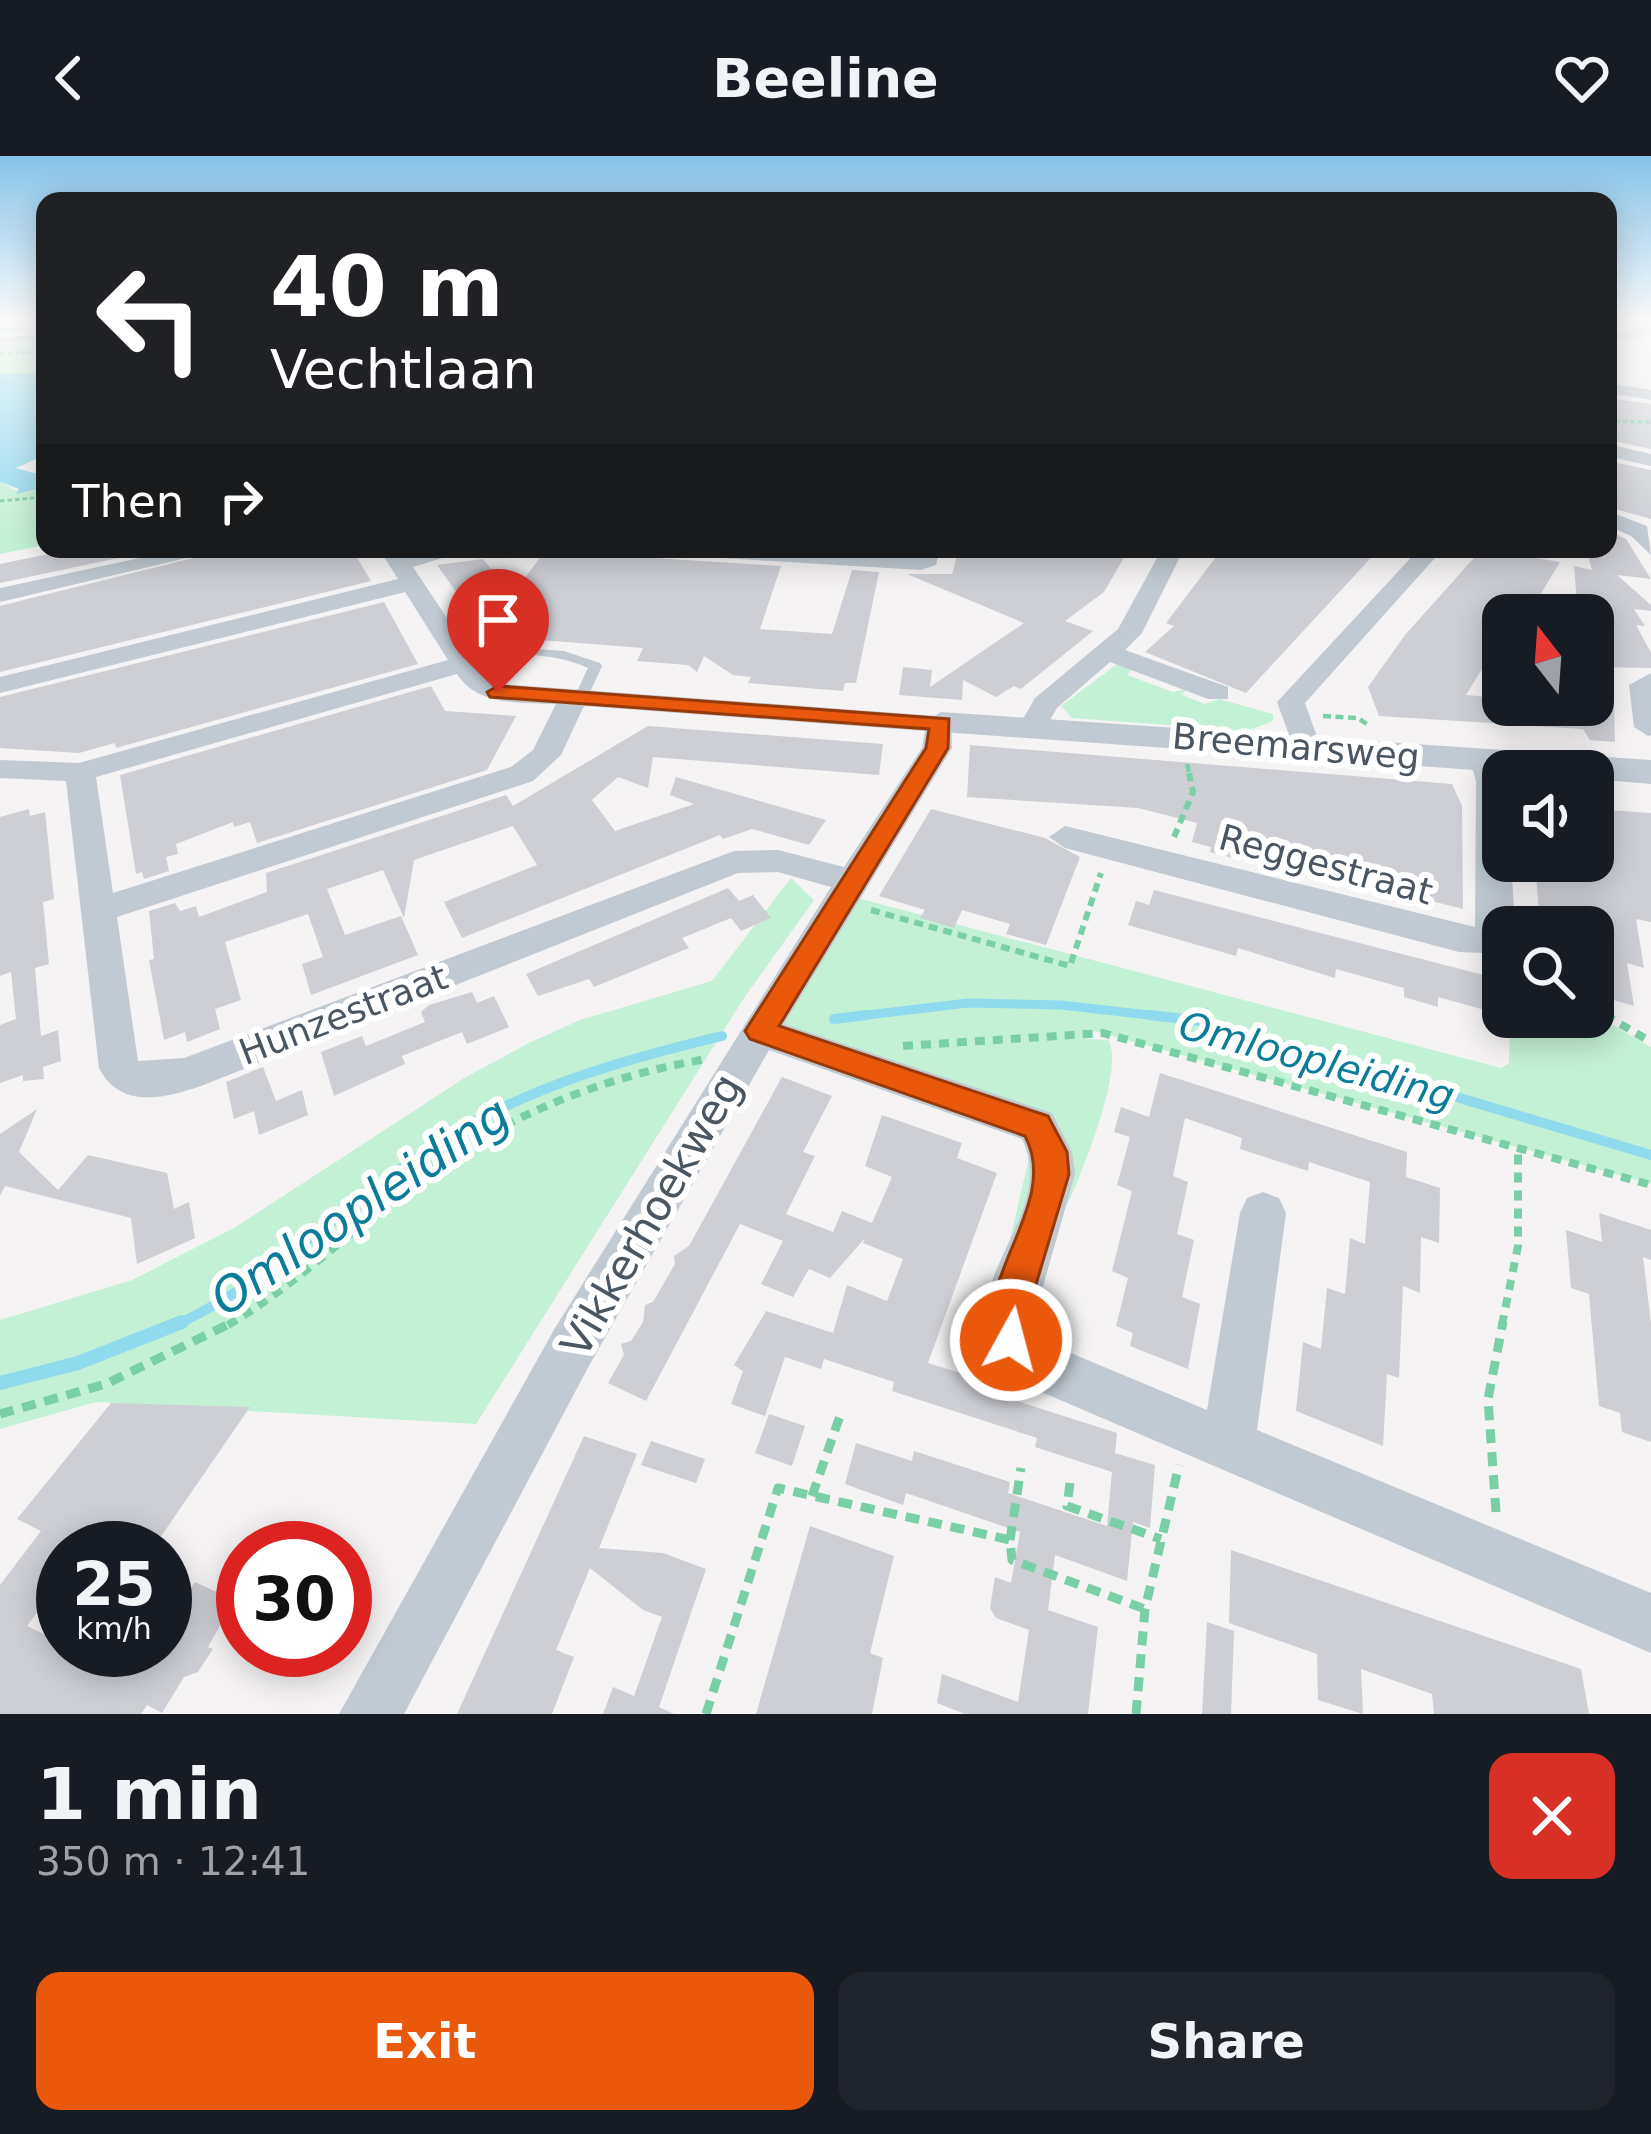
<!DOCTYPE html>
<meta charset="utf-8">
<style>
:root{--surface:#171b24;--page:#20242c;--text:#f1f3f6;--muted:#9ea1a6;--accent:#ea580c}
body{margin:0;font-family:"DejaVu Sans",sans-serif;background:var(--page);color:var(--text);height:100vh;display:flex;flex-direction:column;font-size:45px;white-space:nowrap}
*{box-sizing:border-box;margin:0}
p{font-size:39px;color:var(--muted)}
.icon{flex:none;width:66px;height:66px;fill:none;stroke:currentColor;stroke-width:2;stroke-linecap:round;stroke-linejoin:round}
.map{position:relative;height:1558px;overflow:hidden}
.panel{display:flex;flex-direction:column;background:var(--surface);flex:1}
.panel>*{flex:none}
.hud{position:absolute;left:36px;top:36px;width:1581px;height:366px;border-radius:24px;box-shadow:0 6px 30px #0003;background:#202124;color:#fff;overflow:hidden}
.needle{width:78px;rotate:343deg}
.tools{position:absolute;left:1482px;top:438px;display:grid;gap:24px}
.tools a{display:grid;place-items:center;width:132px;height:132px;border-radius:24px;background:var(--surface);box-shadow:0 6px 30px #0003;font-size:60px}
.speed{position:absolute;left:36px;top:1365px;display:flex;gap:24px;font-size:60px;font-weight:700;text-align:center}
.speed>*{display:grid;place-content:center;width:156px;height:156px;border-radius:50%;background:var(--surface);box-shadow:0 6px 30px #0003;line-height:1}
.speed small{font-size:30px;font-weight:400}
.speed .limit{border:18px solid #d22;background:#fff;color:#111}
.pin{position:absolute;display:grid;place-items:center;width:102px;height:102px;color:#fff;margin:-123px -51px;border-radius:50% 50% 50% 0;rotate:-45deg;box-shadow:0 0 12px #0007}
.pin .icon{rotate:45deg}
.me{position:absolute;width:132px;margin:-66px;rotate:7deg;stroke-linejoin:round;filter:drop-shadow(0 0 9px #0008)}
.turn{display:flex;align-items:center;gap:42px;height:252px;padding:0 36px;font-size:54px}
.turn .icon{width:156px;height:156px;stroke-width:2.5}
.turn b{display:block;font-size:84px;line-height:102px}
.then{display:flex;align-items:center;height:114px;padding:0 36px;background:#0003;gap:24px;font-size:45px}
.round{display:grid;place-items:center;flex:none;width:126px;height:126px;border-radius:24px;background:var(--page)}
.summary{display:flex;align-items:center;justify-content:space-between;height:204px;padding:0 36px}
h1{font-size:72px;font-weight:700;line-height:90px}
.primary-button{display:flex;gap:24px;margin-top:auto;padding:24px 36px}
.primary-button a{flex:1;height:138px;border-radius:24px;background:var(--accent);color:#fff;font-size:48px;font-weight:700;line-height:138px;text-align:center}
.primary-button a+a{background:var(--page);color:var(--text)}
header{display:flex;justify-content:space-between;align-items:center;height:156px;padding:0 36px;background:var(--surface);font-size:54px;font-weight:700}
.map>svg:first-child{display:block}
.green{fill:#c3f1d5}
.water{fill:#90daee}
.lines{fill:none;stroke-linecap:round;stroke-linejoin:round}
.stream-far3{stroke:#90daee;stroke-width:4.5}
.stream-far2{stroke:#90daee;stroke-width:9}
.stream-far1{stroke:#90daee;stroke-width:10}
.stream{stroke:#90daee;stroke-width:14}
.building{fill:#cdcfd5}
.path-far4{stroke:#7ad0a6;stroke-width:3;stroke-dasharray:4.5 3;stroke-linecap:butt}
.path-far3{stroke:#7ad0a6;stroke-width:4.5;stroke-dasharray:8 4.5;stroke-linecap:butt}
.path-far2{stroke:#7ad0a6;stroke-width:6;stroke-dasharray:9 6;stroke-linecap:butt}
.path-far1{stroke:#7ad0a6;stroke-width:8;stroke-dasharray:10 8;stroke-linecap:butt}
.path{stroke:#7ad0a6;stroke-width:9;stroke-dasharray:14 9;stroke-linecap:butt}
.service{fill:#c1cad2;fill-rule:evenodd}
.minor{fill:#c1cad2;fill-rule:evenodd}
.tertiary{fill:#c1cad2;fill-rule:evenodd}
.rail{stroke:#b5b8bd;stroke-width:4.5}
.route{fill:#ea580c;stroke:#983908;stroke-width:3}
.labels{text-anchor:middle;stroke-width:12;stroke-linejoin:round;paint-order:stroke}
.street-label{font-size:36px;fill:#4a5661;stroke:#fff}
.water-label{font-size:39px;font-style:italic;fill:#0c7c9b;stroke:#fff}
.near-street-label{font-size:42px;fill:#4a5661;stroke:#fff}
.near-water-label{font-size:48px;font-style:italic;fill:#0c7c9b;stroke:#fff}
</style>
<header><svg class="icon" aria-label="back" viewBox="0 0 24 24"><path d="M15 5l-7 7 7 7"/></svg>Beeline<svg class="icon" aria-label="heart" viewBox="0 0 24 24"><path d="M12 20l-8-8c-3-5 5-10 8-4 3-6 11-1 8 4z"/></svg></header>
<div class="map">
<svg width="1651" height="1558" viewBox="0 0 1651 1558">
<rect width="100%" height="100%" fill="#f5f3f3"/>
<!-- green -->
<path class="green" d="M45,181V218H0V185Z
M0,326L20,337L45,331V389L0,398Z
M1117,508L1131,514L1127,519L1173,536L1187,533L1182,539L1205,548L1219,543L1273,558V565L1248,575L1072,562L1061,550Z
M791,722L814,744L744,842L476,1268L96,1246L0,1273V1164L132,1124L234,1072L466,921L527,888L580,864L712,825Z
M850,740L1501,912L1509,907L1510,872L1528,876V861L1552,867L1554,861L1593,858L1651,891V1028L1094,875L1087,883L1108,884C1126,910 1080,1023 1065,1053C1047,1089 1017,1122 994,1154L1034,980L781,867Z"/>
<!-- water -->
<path class="water" d="M0,218H45V299L16,312L45,320V331L16,338L19,333L0,326Z"/>
<g class="lines">
<!-- stream-far3 -->
<path class="stream-far3" d="M0,174L45,173"/>
<!-- stream-far2 -->
<path class="stream-far2" d="M842,862L968,847L1061,849L1175,862"/>
<!-- stream-far1 -->
<path class="stream-far1" d="M1149,859L1201,865L1651,999
M834,863L867,859
M176,1169C271,1125 339,1054 424,996C514,935 617,905 722,880"/>
<!-- stream -->
<path class="stream" d="M0,1227L78,1207L182,1166"/>
</g>
<!-- building -->
<path class="building" d="M1608,242L1651,248V293L1608,284Z
M1608,305L1651,314V363L1608,351Z
M1608,375L1626,383L1651,423L1617,419L1651,449V455L1634,453L1645,470L1636,469L1651,497V512L1593,511V459H1578L1574,410L1592,414L1586,393H1608Z
M73,393H161L0,427V408Z
M229,393H352L371,425L0,516V450Z
M1025,393H1129L1104,436L1065,465L1093,475L1021,533L1014,530L996,541L963,524L962,544L899,539L903,511L932,514L930,531L1024,467L907,418H952L958,397Z
M1222,393H1379L1246,537L1145,496L1174,470L1166,467Z
M1482,393L1560,406L1531,454L1519,450L1514,459H1503V479L1466,539L1503,542V549H1614L1615,586L1590,584L1583,573L1379,560L1368,531L1405,479Z
M545,395L781,410L760,473L832,478L852,414L879,416L856,527H845L843,535L748,527L751,521L733,519L704,500L697,516L688,509L637,505L643,492L488,480L437,409L483,403L512,439Z
M384,446L418,508L116,592L115,587L79,597L0,592V541Z
M431,530L445,555L516,560L487,614L257,687L250,666L234,671L233,666L176,688L178,698L166,701L169,715L144,723L142,716L136,718L120,619Z
M648,570L883,588L879,619L653,601L648,632L618,621L592,644L615,675L694,648L670,639L676,621L826,664L809,689L752,673L723,683L720,679L462,782L444,746L537,709L513,670L414,704L404,762L383,714L327,733L345,779L401,760L418,799L311,839L302,808L323,801L308,758L225,786L241,844L215,853L220,873L187,886L185,876L164,884L149,804L154,803L149,755L175,747L180,755L196,750L199,761L267,736L266,717L506,639L513,650Z
M970,589L1452,628L1462,650L1463,753L1324,718L1323,725L1210,696L1211,691L1192,686L1197,667L1138,652L967,641Z
M29,653L30,660L45,656L54,743L43,746L49,808L35,812L41,880L58,874L61,905L43,911L44,923L23,925V919L0,927V869L16,863L11,816L0,820V661Z
M931,653L1045,682L1080,701L1046,789L1006,778L1010,768L962,754L954,772L920,762L925,754L879,740Z
M1593,653L1651,657V766L1636,763L1644,812L1627,807L1634,850L1593,838V771H1540L1535,705L1607,721L1594,701L1606,702L1593,681Z
M728,732L739,745L753,739L771,762L741,775L731,762L682,782L689,792L594,831L589,823L538,840L526,818Z
M1154,734L1503,824V859L1438,841V851L1404,841V832L1336,813L1335,822L1238,792L1236,800L1128,769L1136,745L1149,749Z
M472,836L477,847L494,840L509,871L467,888L462,876L402,900L405,908L334,940L321,896L362,880L366,890L425,866L421,856L429,849Z
M263,911L276,945L302,934L308,959L259,979L254,955L234,963L226,926Z
M1160,917L1407,996L1406,1021L1440,1032L1439,1087L1421,1081L1420,1137L1403,1130L1399,1222L1387,1218L1383,1290L1296,1255L1303,1186L1321,1193L1327,1132L1345,1138L1350,1082L1365,1088L1370,1026L1309,1006L1308,1015L1240,993L1242,982L1185,962L1173,1020L1188,1026L1177,1078L1194,1084L1182,1141L1200,1148L1188,1213L1130,1190L1133,1177L1116,1170L1128,1122L1112,1115L1132,1035L1117,1029L1130,981L1114,976L1121,951L1149,961Z
M782,921L832,940L803,996L815,1000L786,1058L833,1076L842,1055L872,1067L892,1021L865,1010L882,959L962,987L957,1002L997,1017L928,1207L1009,1232L1007,1242L1117,1277L1115,1297L1155,1309L1150,1372L1133,1366L1127,1425L1055,1399L1048,1454L1098,1471L1088,1558H965L937,1547L942,1518L1018,1546L1029,1474L996,1462L990,1452L995,1421L1011,1427L1020,1376L906,1337L903,1349L845,1328L856,1287L912,1305L914,1295L1010,1326L1008,1337L1107,1370L1112,1316L1035,1291L1037,1282L892,1235L894,1226L824,1203L821,1213L785,1201L765,1260L731,1248L743,1215L734,1209L766,1155L833,1177L847,1129L887,1145L903,1103L863,1087L865,1082L830,1122L809,1113L793,1141L761,1128L783,1085L740,1068L646,1245L608,1227L624,1199L621,1188L631,1185L643,1166L645,1149L653,1146L675,1108L674,1100L689,1090Z
M37,953L19,996L58,1034L88,999L167,1017L174,1053L189,1046L195,1082L137,1108L131,1062L5,1030L0,1040V978Z
M1599,1057L1651,1074V1104L1643,1101L1651,1167V1286L1622,1276L1620,1257L1599,1250L1589,1138L1571,1132L1566,1074L1602,1086Z
M111,1247L250,1251L153,1392H63V1421L27,1470L63,1487V1494H77L109,1509L119,1494H165V1430L187,1438L195,1426L234,1444L208,1491L213,1493L198,1516L184,1521L162,1557L147,1549L141,1558H0V1429L41,1375L17,1363Z
M769,1258L805,1270L792,1310L755,1297Z
M584,1280L637,1298L599,1392L663,1397L706,1413L659,1551L674,1558H603L613,1531L634,1540L662,1461L643,1454L590,1412L556,1494L574,1501L552,1558H457Z
M651,1285L705,1303L696,1327L641,1309Z
M810,1370L894,1400L870,1497L883,1502L872,1558H756Z
M1231,1394L1581,1513L1589,1558H1434L1432,1538L1361,1513L1363,1558L1318,1544L1317,1498L1229,1467Z
M1207,1466L1234,1475L1231,1558H1202Z"/>
<g class="lines">
<!-- path-far4 -->
<path class="path-far4" d="M0,198L45,195
M1608,265L1651,266
M0,345L45,341"/>
<!-- path-far3 -->
<path class="path-far3" d="M1323,560L1358,562L1368,569
M1187,608L1190,620"/>
<!-- path-far2 -->
<path class="path-far2" d="M1174,681L1193,636L1189,617
M871,754L1070,810L1101,717
M1593,852L1610,862"/>
<!-- path-far1 -->
<path class="path-far1" d="M1605,859L1651,886
M903,890L1103,877L1651,1029
M228,1169C303,1125 363,1062 434,1013C516,955 608,920 706,903
M1502,1169L1518,1090V992"/>
<!-- path -->
<path class="path" d="M0,1258L106,1228L233,1166
M1070,1327L1067,1350L1161,1383
M812,1340L841,1257
M1496,1356L1488,1243L1503,1166
M1010,1384L1021,1312
M706,1558L778,1332L1010,1384L1012,1404L1145,1453
M1136,1558L1145,1453L1179,1309"/>
<!-- service -->
<path class="service" d="M511,491L564,495L600,507L602,510L585,547H575L573,544L588,512C547,494 502,497 460,506L453,502L476,495Z"/>
<!-- minor -->
<path class="minor" d="M1651,169V179L1608,187V177Z
M1608,227L1651,234V244L1608,237Z
M1608,288L1651,298V310L1608,300Z
M1608,355L1647,370L1651,399L1631,380L1608,370Z
M182,393H225L0,446V432Z
M379,393H401L405,399L472,393L413,411L487,522L502,528L951,561L952,592L784,868L1052,957L1072,996L1075,1018L1032,1169L1054,1190L1207,1254L1240,1057L1247,1042L1263,1036L1279,1042L1286,1057L1257,1274L1651,1437V1497L1018,1226C927,1136 1063,1068 1022,983L769,894L590,1208L404,1558H339L555,1172L831,731L778,716L738,717L201,930C163,943 120,953 99,912L66,625L0,622V604L79,607L448,504L405,436L0,537V521L398,423ZM457,518C478,551 521,546 556,548L533,594L511,611L113,737L96,621ZM584,550L925,575L922,592L844,711L778,694L734,695L184,902L138,905L117,761L533,625L561,599Z
M678,393L917,400L918,393H940L936,409L921,414L689,400Z
M1162,393H1184L1142,477L1125,494L1228,531V543H1208L1110,506L1057,552L1043,576H1023L1019,570L1035,542L1118,473Z
M1419,393H1443L1305,547L1321,592L1306,601L1296,598L1277,546Z
M1651,517V579L1648,580L1634,571L1629,529Z
M1485,596L1496,599L1503,615V705H1511L1515,770L1503,771V786L1484,797L1459,796L1065,692L1049,681L1065,670L1475,771L1476,625L1470,605Z"/>
<!-- tertiary -->
<path class="tertiary" d="M941,556L1651,604V628L1593,623V615L1503,616L928,575L923,567Z"/>
<!-- rail -->
<path class="rail" d="M0,184L45,180"/>
</g>
<!-- sky -->
<linearGradient id="sky" x2="0" y2="1"><stop stop-color="#85c3ea"/><stop offset="0.43" stop-color="#fafafa"/><stop offset="1" stop-color="#fafafa" stop-opacity="0"/></linearGradient>
<rect width="1651" height="380" fill="url(#sky)"/>
<!-- route -->
<path class="route" d="M498,530L949,563L948,592L779,870L1048,960L1067,996L1069,1018L1025,1165L1030,1184L1024,1197L1011,1203L997,1197C967,1125 1062,1050 1025,980L750,883L745,875L926,592L929,573L490,541L487,536Z"/>
<g class="labels">
<!-- street labels -->
<g class="street-label">
<text transform="translate(1296 590) rotate(5)" y="13">Breemarsweg</text>
<text transform="translate(1326 708) rotate(15)" y="13">Reggestraat</text>
<text transform="translate(343 858) rotate(-21)" y="13">Hunzestraat</text>
</g>
<!-- water labels -->
<g class="water-label">
<text transform="translate(1317 904) rotate(15)" y="14">Omloopleiding</text>
</g>
<!-- near-street labels -->
<g class="near-street-label">
<text transform="translate(651 1059) rotate(-60)" y="15">Vikkerhoekweg</text>
</g>
<!-- near-water labels -->
<g class="near-water-label">
<text transform="translate(360 1050) rotate(-34)" y="17">Omloopleiding</text>
</g>
</g>
</svg>
<div class="tools">
<a><svg class="needle" viewBox="-14 -14 28 28"><path d="M0-13l5 13h-10z" fill="#e53935"/><path d="M0 13l5-13h-10z" fill="#9ea1a6"/></svg></a>
<a><svg class="icon" aria-label="sound" viewBox="0 0 24 24"><path d="M4 9h4l5-4v14l-5-4H4zM17 9q2 3 0 6"/></svg></a>
<a><svg class="icon" aria-label="search" viewBox="0 0 24 24"><circle cx="10" cy="10" r="6"/><path d="M15 15l6 6"/></svg></a>
</div>
<div class="speed"><div>25<small>km/h</small></div><div class="limit">30</div></div>
<div class="pin" style="left:498px;top:536px;background:#d93025"><svg class="icon" aria-label="arrive" viewBox="0 0 24 24"><path d="M6 21V4h12l-3 4 3 4H6"/></svg></div>
<svg class="me" style="left:1011px;top:1184px" viewBox="-20 -20 40 40"><circle r="17" fill="#ea580c" stroke="#fff" stroke-width="3"/><path d="M0-11L8 9 0 5-8 9z" fill="#fff"/></svg>
<div class="hud">
<div class="turn"><svg class="icon" aria-label="left" viewBox="0 0 24 24"><path d="M17 20v-9H6M10 6l-5 5 5 5"/></svg><div><b>40 m</b>Vechtlaan</div></div>
<div class="then">Then<svg class="icon" aria-label="right" viewBox="0 0 24 24"><path d="M7 20v-9h11M14 6l5 5-5 5"/></svg></div>
</div>
</div>
<section class="panel">
<div class="summary"><div><h1>1 min</h1><p>350 m · 12:41</p></div><a class="round" style="background:#d93025;color:#fff"><svg class="icon" aria-label="close" viewBox="0 0 24 24"><path d="M6 6l12 12M18 6L6 18"/></svg></a></div>
<div class="primary-button"><a>Exit</a><a>Share</a></div>
</section>
